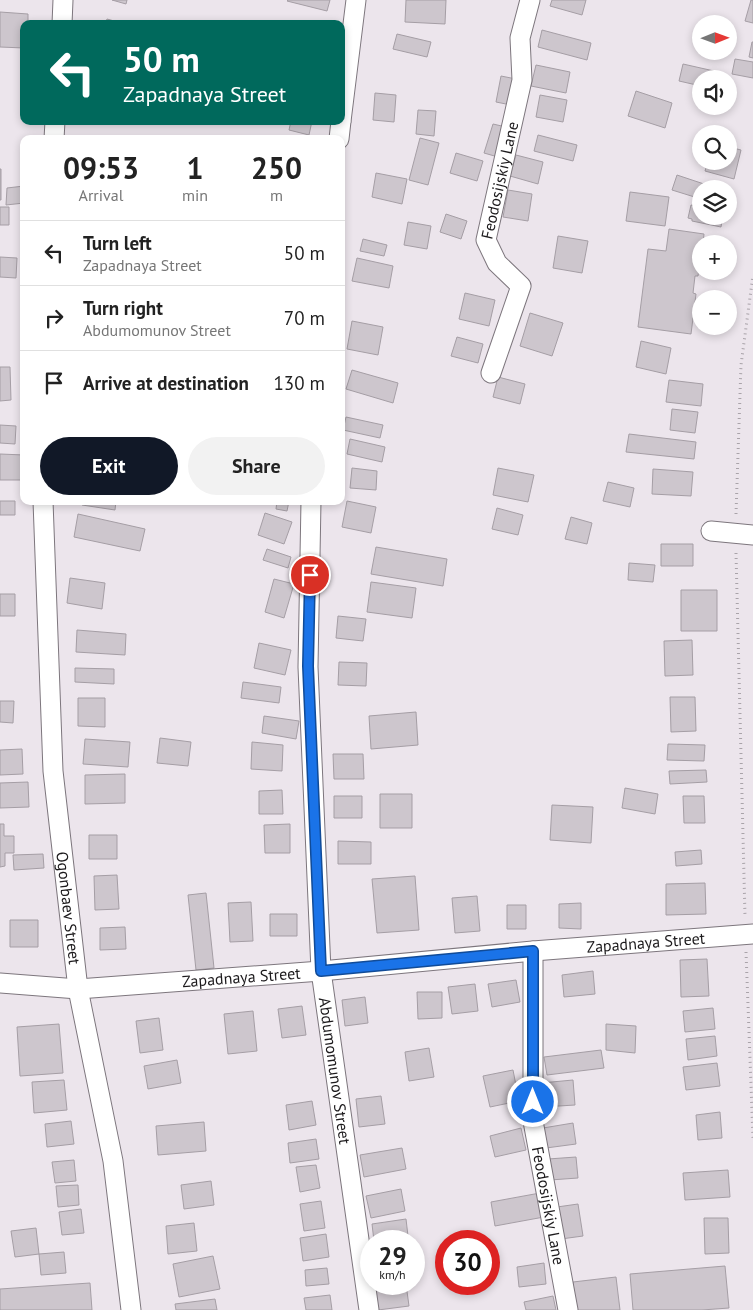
<!DOCTYPE html>
<meta charset="utf-8">
<style>
:root{--surface:#fff;--page:#f2f2f2;--text:#222;--muted:#767676;--line:#e0e0e0;--accent:#111827}
body{margin:0;font-family:"PT Sans",sans-serif;background:var(--page);color:var(--text);height:100vh;display:flex;flex-direction:column;font-size:19px;white-space:nowrap}
*{box-sizing:border-box;margin:0}
p{font-size:16px;color:var(--muted)}
.icon{flex:none;width:28px;height:28px;fill:none;stroke:currentColor;stroke-width:2;stroke-linecap:round;stroke-linejoin:round}
.map{position:relative;flex:1;overflow:hidden}
.panel{position:absolute;left:20px;top:135px;width:325px;height:370px;display:flex;flex-direction:column;background:var(--surface);border-radius:10px;box-shadow:0 2px 8px #0003}
.panel>*{flex:none}
.guide{position:absolute;left:20px;top:20px;width:325px;height:105px;border-radius:10px;box-shadow:0 2px 8px #0003;background:#00695c;color:#fff;overflow:hidden}
.needle{width:32px;rotate:89deg}
.tools{position:absolute;left:692px;top:15px;display:grid;gap:10px}
.tools a{display:grid;place-items:center;width:45px;height:45px;border-radius:50%;background:var(--surface);box-shadow:0 2px 8px #0003;font-size:25px}
.speed{position:absolute;left:360px;top:1230px;display:flex;gap:10px;font-size:25px;font-weight:700;text-align:center}
.speed>*{display:grid;place-content:center;width:65px;height:65px;border-radius:50%;background:var(--surface);box-shadow:0 2px 8px #0003;line-height:1}
.speed small{font-size:12px;font-weight:400}
.speed .limit{border:8px solid #d22;background:#fff;color:#111}
.pin{position:absolute;display:grid;place-items:center;width:42px;height:42px;color:#fff;margin:-21px;border:2px solid #fff;border-radius:50%;box-shadow:0 1px 5px #0007}
.me{position:absolute;width:55px;margin:-28px;rotate:0deg;stroke-linejoin:round;filter:drop-shadow(0 0 4px #0008)}
.turn{display:flex;align-items:center;gap:18px;height:105px;padding:0 20px;font-size:22px}
.turn .icon{width:65px;height:65px;stroke-width:2.5}
.turn b{display:block;font-size:35px;line-height:42px}
.eta{display:flex;justify-content:space-evenly;align-items:center;height:85px;text-align:center}
.eta b{font-size:30px;font-weight:800;line-height:35px}
.button{display:flex;gap:10px;margin-top:auto;padding:10px 20px}
.button a{flex:1;height:58px;border-radius:30px;background:var(--accent);color:#fff;font-size:20px;font-weight:800;line-height:58px;text-align:center}
.button a+a{background:var(--page);color:var(--text)}
ul{padding:0;list-style:none}
li{display:flex;align-items:center;gap:15px;height:65px;padding:0 20px;border-top:1px solid var(--line)}
li div{flex:1}
li b{display:block;font-size:19px}
li em{font-style:normal}
.map>svg:first-child{display:block}
.building{fill:#cdc6cd;stroke:#a59ea5}
.lines{fill:none;stroke-linecap:round;stroke-linejoin:round}
.minor-casing{stroke:#7d767d;stroke-width:21}
.path{stroke:#a9a3a9;stroke-width:3;stroke-dasharray:1 4;stroke-linecap:butt}
.minor{stroke:#fff;stroke-width:19}
.route-casing{stroke:#114b97;stroke-width:12}
.route{stroke:#1a73e8;stroke-width:9}
.labels{text-anchor:middle;stroke-width:4;stroke-linejoin:round;paint-order:stroke}
.street-label{font-size:16px;fill:#1c1a1c;stroke:#ece5ec}
</style>
<div class="map">
<svg width="753" height="1310" viewBox="0 0 753 1310">
<rect width="100%" height="100%" fill="#ece5ec"/>
<!-- building -->
<path class="building" d="M112,0H127L126,4Z
M288,0H330L327,11L287,1Z
M406,0H446L445,24L405,22Z
M552,0H586L582,15L550,6Z
M751,0H753V23L745,21Z
M0,12L28,14V24H24V48L0,47Z
M107,19L125,24H105Z
M542,30L591,43L587,60L538,47Z
M397,34L431,42L427,57L393,49Z
M752,42H753V58L749,57Z
M735,59L753,62V78L732,74Z
M683,64L714,71L712,79H701V86L679,81Z
M536,65L570,72L566,93L531,86Z
M501,76L516,79L511,105L496,102Z
M636,91L672,103L665,128L628,116Z
M375,93L396,95L394,122L373,120Z
M540,95L567,100L563,122L536,117Z
M418,110L436,111L434,136L416,134Z
M291,121H312L309,135L289,130Z
M493,124L506,127L498,157L484,153Z
M538,135L577,145L573,161L534,151Z
M420,138L439,143L428,185L409,180Z
M729,147L741,150L734,179L705,171L708,161H729Z
M456,153L483,161L477,181L450,173Z
M516,155L543,162L538,184L510,176Z
M0,169H1V200H0Z
M376,173L407,179L402,204L372,197Z
M677,175L707,185L706,189H701V199L672,190Z
M24,186V203L6,205L7,188Z
M508,190L532,194L528,221L503,217Z
M630,192L669,197L665,226L626,221Z
M691,205L701,207V216H723L721,227L692,221V219L688,218Z
M0,207H9V225H0Z
M446,214L467,221L461,239L440,232Z
M408,222L431,226L427,249L404,245Z
M669,229L704,234L703,244H701V255L698,276H695L693,293L696,294L691,334L638,327L648,249L666,251Z
M558,236L588,241L582,273L553,268Z
M363,239L387,245L384,256L360,251Z
M0,257L17,258L16,278L0,277Z
M357,258L393,266L389,288L352,281Z
M465,293L495,300L489,326L459,319Z
M530,313L563,323L552,356L520,346Z
M352,321L383,327L378,355L347,349Z
M457,337L483,344L478,363L451,356Z
M641,341L671,348L666,374L636,367Z
M0,367H10L11,400L0,401Z
M352,370L398,383L393,403L346,389Z
M498,377L525,384L520,404L493,397Z
M669,380L703,384L701,406L666,402Z
M672,409L698,412L695,433L670,430Z
M346,417L383,425L380,438L343,430Z
M0,425L16,426L15,444L0,443Z
M629,434L696,442L694,459L626,452Z
M350,439L385,447L382,462L347,454Z
M0,454L24,455V480H0Z
M352,468L377,471L376,490L350,488Z
M498,468L534,475L528,502L493,495Z
M653,469L693,472L691,496L652,494Z
M608,482L634,488L630,507L603,501Z
M0,501H15V515H0Z
M83,501H116L115,510L82,505Z
M277,501H289L287,511L276,509Z
M347,501L376,507L371,533L342,527Z
M497,508L523,515L518,535L492,529Z
M265,513L292,522L284,544L258,535Z
M78,514L145,529L140,551L74,537Z
M571,517L592,523L587,544L565,539Z
M661,544H693V566H661Z
M376,547L447,559L443,586L371,574Z
M267,549L291,557L288,568L263,560Z
M629,563L655,565L653,582L628,580Z
M70,578L105,583L102,609L67,603Z
M274,579L294,584L284,618L265,612Z
M371,582L416,588L412,618L367,612Z
M681,590H717V631H681Z
M0,594H15V616H0Z
M338,616L366,619L363,641L336,638Z
M77,630L126,634L125,655L76,652Z
M692,640L693,675L665,676L664,641Z
M259,643L291,650L285,675L254,668Z
M339,662L367,663L366,686L338,685Z
M75,668L114,669V684L75,682Z
M243,682L281,687L279,703L241,698Z
M670,697H695L696,731L671,732Z
M78,698H105V727L78,726Z
M0,701H14L13,723L0,722Z
M416,712L418,745L371,749L369,716Z
M264,716L299,721L296,739L262,733Z
M160,738L191,742L188,766L157,763Z
M85,739L130,742L128,767L83,764Z
M252,742L283,745L282,771L251,769Z
M668,744L705,745L704,761L667,760Z
M22,749L23,774L0,775V750Z
M333,754H363L364,779H334Z
M706,770L707,782L670,784L669,771Z
M125,774V803L85,804V775Z
M28,782L29,807L0,808V783Z
M625,788L658,794L655,814L622,808Z
M282,790L283,814H259V791Z
M380,794H412V828H380Z
M334,796H362V818H334Z
M683,796H704L705,823H684Z
M552,805L593,807L591,843L550,840Z
M0,824H4V836H14V853H5V866L0,867Z
M290,824V853H265L264,825Z
M89,835H117V859H89Z
M338,841L371,842V864H338Z
M701,850L702,864L676,866L675,852Z
M43,854L44,868L14,870L13,855Z
M117,875L119,909L95,910L94,876Z
M415,876L419,930L377,933L372,879Z
M705,883L706,914L666,915V884Z
M206,893L214,968L196,970L188,895Z
M477,896L480,931L455,933L452,898Z
M251,902L253,941L230,942L228,903Z
M581,903V929L559,928V904Z
M507,905H526V929H507Z
M270,914H297V936H270Z
M10,920H38V947H10Z
M125,927L126,949L100,950V928Z
M707,959L709,996L681,997L680,960Z
M593,971L595,994L564,997L562,975Z
M516,980L520,1002L492,1007L488,984Z
M475,984L478,1011L452,1014L448,987Z
M417,992H442V1018L418,1019Z
M365,997L368,1023L345,1026L342,1000Z
M302,1006L306,1035L282,1038L278,1009Z
M713,1008L715,1029L685,1032L683,1011Z
M253,1011L257,1051L228,1054L224,1014Z
M159,1018L163,1050L140,1053L136,1021Z
M59,1024L63,1073L20,1076L17,1027Z
M606,1024L636,1026L635,1053L606,1050Z
M715,1036L717,1056L688,1060L686,1039Z
M429,1048L434,1077L409,1081L405,1052Z
M601,1050L604,1068L547,1075L544,1057Z
M177,1060L181,1083L148,1089L144,1066Z
M717,1063L720,1086L686,1090L683,1067Z
M513,1070L519,1101L490,1107L483,1076Z
M64,1080L67,1110L34,1113L32,1082Z
M573,1080L575,1105L543,1107L541,1083Z
M381,1096L385,1124L359,1127L356,1099Z
M312,1101L316,1125L289,1130L286,1105Z
M720,1112L722,1138L698,1140L696,1115Z
M71,1121L74,1144L47,1147L45,1124Z
M204,1122L206,1151L158,1155L156,1126Z
M573,1123L576,1144L546,1148L543,1128Z
M521,1128L526,1150L495,1157L490,1136Z
M316,1139L319,1159L290,1163L288,1143Z
M402,1148L406,1169L364,1177L360,1155Z
M576,1157L578,1178L550,1180L548,1159Z
M74,1160L76,1181L55,1183L52,1162Z
M316,1165L320,1188L300,1192L296,1167Z
M728,1170L730,1197L685,1200L683,1173Z
M211,1181L214,1205L184,1209L181,1185Z
M78,1185L79,1205L58,1207L56,1186Z
M401,1189L405,1211L371,1218L366,1196Z
M540,1193L544,1217L495,1226L491,1202Z
M321,1201L325,1228L304,1231L300,1204Z
M578,1204L583,1236L561,1239L557,1207Z
M81,1209L84,1233L62,1235L59,1212Z
M704,1218H728L729,1253L705,1254Z
M406,1219L408,1236L374,1241L372,1224Z
M194,1223L197,1251L168,1254L166,1226Z
M36,1228L39,1254L15,1257L11,1231Z
M326,1234L329,1257L303,1261L300,1238Z
M64,1252L66,1273L41,1275L39,1254Z
M213,1256L220,1289L179,1297L173,1264Z
M544,1263L546,1284L519,1287L517,1267Z
M725,1266L729,1308L702,1310H633L630,1274Z
M327,1268L329,1284L306,1286L305,1270Z
M616,1277L620,1310H576L573,1282Z
M90,1283L92,1310H0V1289Z
M387,1284H406L409,1306L378,1310L374,1285Z
M330,1295L332,1310H306L304,1298Z
M553,1296L556,1310H526L524,1302Z
M215,1299L217,1310H176L175,1304Z"/>
<g class="lines">
<defs>
<g id="minor">
<path d="M62,24L63,0"/>
<path d="M341,121L356,0"/>
<path d="M54,139L55,121"/>
<path d="M339,139L341,121"/>
<path id="s1" d="M491,373L521,286L497,263L486,240L522,80L520,38L530,0"/>
<path id="s2" d="M43,501L53,771L78,989L113,1161L131,1310"/>
<path id="s3" d="M311,501L308,667L321,971L369,1310"/>
<path d="M711,531L753,535"/>
<path id="s4" d="M533,951V1121L568,1310"/>
<path id="s5" d="M0,983L78,989L321,971L533,951L753,934"/>
</g>
</defs>
<!-- minor casing -->
<use href="#minor" class="minor-casing"/>
<!-- path -->
<path class="path" d="M736,514L741,365L753,275
M736,553L745,916
M746,952L753,1138"/>
<!-- minor -->
<use href="#minor" class="minor"/>
</g>
<g class="lines">
<defs>
<path id="route" d="M310,575L308,666L321,971L533,951V1102"/>
</defs>
<!-- route casing -->
<use href="#route" class="route-casing"/>
<!-- route -->
<use href="#route" class="route"/>
</g>
<g class="labels">
<!-- street labels -->
<g class="street-label">
<text dy="6" stroke="none"><textPath href="#s1" startOffset="212">Feodosijskiy Lane</textPath></text>
<text dy="6" stroke="none"><textPath href="#s2" startOffset="408">Ogonbaev Street</textPath></text>
<text dy="6" stroke="none"><textPath href="#s5" startOffset="648">Zapadnaya Street</textPath></text>
<text dy="6" stroke="none"><textPath href="#s5" startOffset="242">Zapadnaya Street</textPath></text>
<text dy="6" stroke="none"><textPath href="#s3" startOffset="571">Abdumomunov Street</textPath></text>
<text dy="6" stroke="none"><textPath href="#s4" startOffset="256">Feodosijskiy Lane</textPath></text>
</g>
</g>
</svg>
<div class="tools">
<a><svg class="needle" viewBox="-14 -14 28 28"><path d="M0-13l5 13h-10z" fill="#e53935"/><path d="M0 13l5-13h-10z" fill="#767676"/></svg></a>
<a><svg class="icon" aria-label="sound" viewBox="0 0 24 24"><path d="M4 9h4l5-4v14l-5-4H4zM17 9q2 3 0 6"/></svg></a>
<a><svg class="icon" aria-label="search" viewBox="0 0 24 24"><circle cx="10" cy="10" r="6"/><path d="M15 15l6 6"/></svg></a>
<a><svg class="icon" aria-label="layers" viewBox="0 0 24 24"><path d="M12 4l9 5-9 5-9-5zM3 14l9 5 9-5"/></svg></a>
<a>+</a>
<a>−</a>
</div>
<div class="speed"><div>29<small>km/h</small></div><div class="limit">30</div></div>
<div class="pin" style="left:310px;top:575px;background:#d93025"><svg class="icon" aria-label="arrive" viewBox="0 0 24 24"><path d="M6 21V4h12l-3 4 3 4H6"/></svg></div>
<svg class="me" style="left:533px;top:1102px" viewBox="-20 -20 40 40"><circle r="17" fill="#1a73e8" stroke="#fff" stroke-width="3"/><path d="M0-11L8 9 0 5-8 9z" fill="#fff"/></svg>
<div class="guide">
<div class="turn"><svg class="icon" aria-label="left" viewBox="0 0 24 24"><path d="M17 20v-9H6M10 6l-5 5 5 5"/></svg><div><b>50 m</b>Zapadnaya Street</div></div>
</div>
<section class="panel">
<div class="eta">
<div><b>09:53</b><p>Arrival</p></div>
<div><b>1</b><p>min</p></div>
<div><b>250</b><p>m</p></div>
</div>
<ul>
<li><svg class="icon" aria-label="left" viewBox="0 0 24 24"><path d="M17 20v-9H6M10 6l-5 5 5 5"/></svg><div><b>Turn left</b><p>Zapadnaya Street</p></div><em>50 m</em></li>
<li><svg class="icon" aria-label="right" viewBox="0 0 24 24"><path d="M7 20v-9h11M14 6l5 5-5 5"/></svg><div><b>Turn right</b><p>Abdumomunov Street</p></div><em>70 m</em></li>
<li><svg class="icon" aria-label="arrive" viewBox="0 0 24 24"><path d="M6 21V4h12l-3 4 3 4H6"/></svg><div><b>Arrive at destination</b></div><em>130 m</em></li>
</ul>
<div class="button"><a>Exit</a><a>Share</a></div>
</section>
</div>
